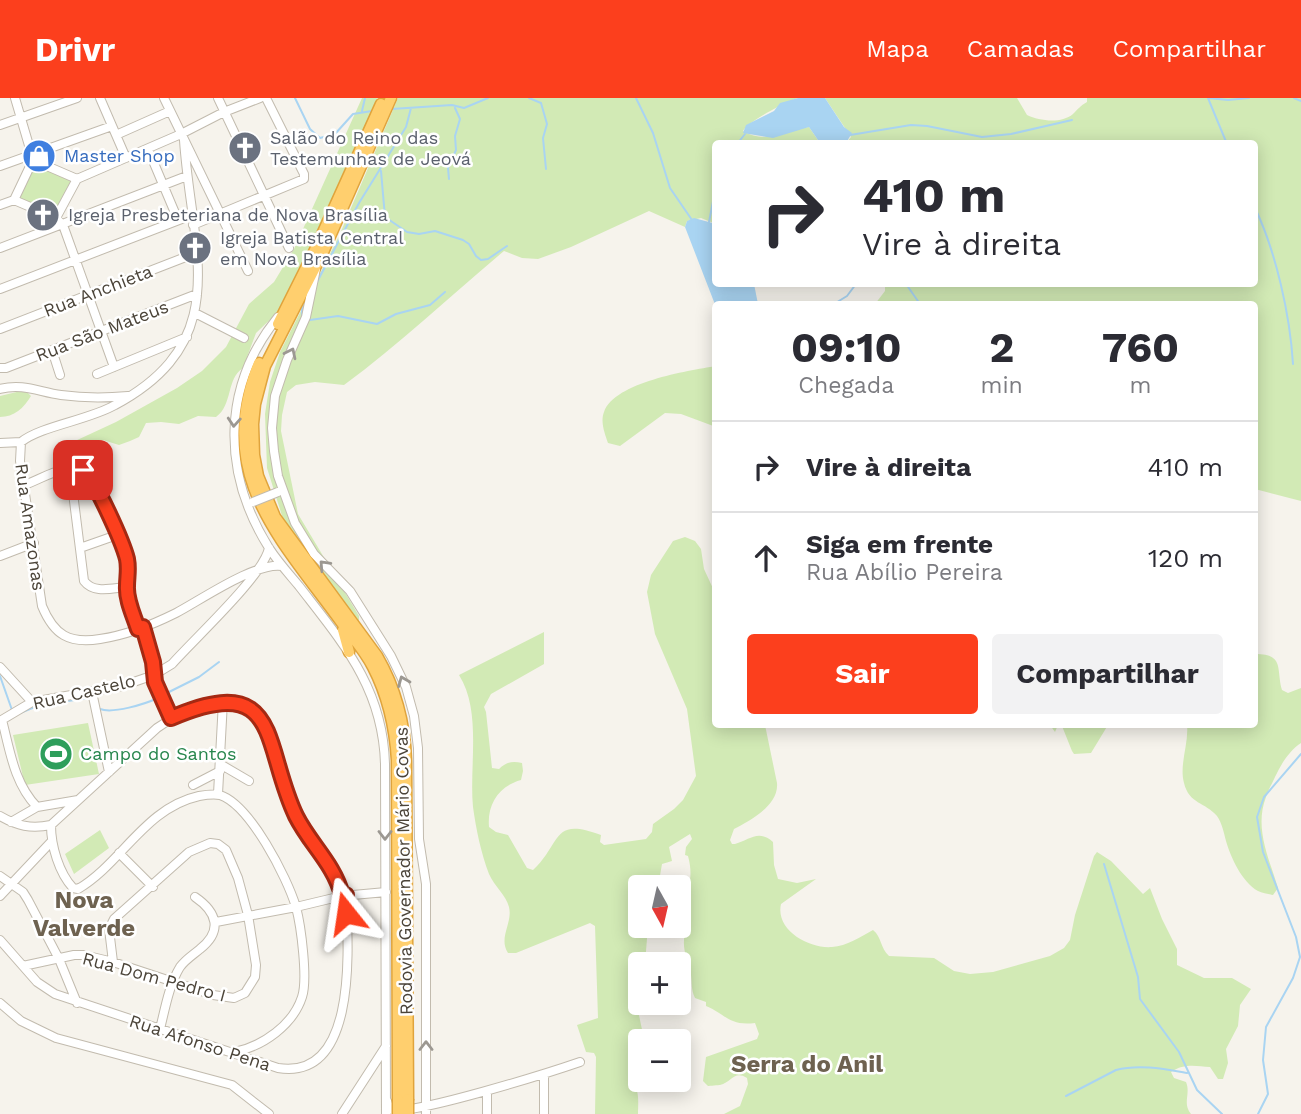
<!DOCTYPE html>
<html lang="pt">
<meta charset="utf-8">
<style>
:root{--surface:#fff;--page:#f2f2f3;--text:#2b2b33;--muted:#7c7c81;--line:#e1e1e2;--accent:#fc3f1d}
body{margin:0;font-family:"Work Sans",sans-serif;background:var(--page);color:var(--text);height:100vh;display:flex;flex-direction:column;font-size:26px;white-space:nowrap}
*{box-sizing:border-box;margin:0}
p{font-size:23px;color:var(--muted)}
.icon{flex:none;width:38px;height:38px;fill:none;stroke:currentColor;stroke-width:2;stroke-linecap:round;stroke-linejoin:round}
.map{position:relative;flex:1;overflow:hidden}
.details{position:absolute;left:712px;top:203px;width:546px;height:427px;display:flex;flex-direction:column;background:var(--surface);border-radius:7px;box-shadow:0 4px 18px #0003}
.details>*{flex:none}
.top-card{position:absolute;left:712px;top:42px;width:546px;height:147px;border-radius:7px;box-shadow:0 4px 18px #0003;background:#fff;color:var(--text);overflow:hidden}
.needle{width:46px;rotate:172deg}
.tools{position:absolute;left:628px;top:777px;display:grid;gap:14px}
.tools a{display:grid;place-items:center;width:63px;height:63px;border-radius:7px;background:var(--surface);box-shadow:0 4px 18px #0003;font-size:35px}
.pin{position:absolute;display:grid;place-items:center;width:60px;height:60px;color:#fff;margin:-30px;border-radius:14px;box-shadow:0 4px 10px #0006}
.me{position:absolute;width:77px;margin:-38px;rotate:345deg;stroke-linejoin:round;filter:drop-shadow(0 0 5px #0008)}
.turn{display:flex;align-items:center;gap:24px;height:147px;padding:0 35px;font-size:32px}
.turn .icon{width:91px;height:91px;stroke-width:2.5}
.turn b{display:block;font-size:49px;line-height:60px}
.eta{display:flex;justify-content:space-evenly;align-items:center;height:119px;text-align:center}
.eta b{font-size:42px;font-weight:700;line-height:49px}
.primary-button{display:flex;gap:14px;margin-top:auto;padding:14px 35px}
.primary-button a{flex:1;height:80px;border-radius:7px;background:var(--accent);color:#fff;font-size:28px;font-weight:700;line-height:80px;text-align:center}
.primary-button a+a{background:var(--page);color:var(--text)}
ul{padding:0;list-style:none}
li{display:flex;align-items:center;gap:21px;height:91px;padding:0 35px;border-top:2px solid var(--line)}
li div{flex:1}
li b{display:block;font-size:26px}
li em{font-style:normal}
header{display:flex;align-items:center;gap:42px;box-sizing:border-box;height:98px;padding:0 35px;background:var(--accent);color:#fff}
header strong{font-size:33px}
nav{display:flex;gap:38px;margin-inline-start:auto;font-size:24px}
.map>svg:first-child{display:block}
.green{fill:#d2eab5}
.water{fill:#a9d4f2}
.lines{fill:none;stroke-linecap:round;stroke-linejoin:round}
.stream{stroke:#a9d4f2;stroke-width:2}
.minor-casing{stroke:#c2bbae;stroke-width:10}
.highway-casing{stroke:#e0a43c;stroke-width:13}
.minor{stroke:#fff;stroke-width:8}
.highway{stroke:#ffcf6e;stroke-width:10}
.minor-bridge-casing{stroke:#c2bbae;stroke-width:10;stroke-linecap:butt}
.highway-bridge-casing{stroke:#e0a43c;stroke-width:13;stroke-linecap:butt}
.minor-bridge{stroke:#fff;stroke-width:8}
.highway-bridge{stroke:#ffcf6e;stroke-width:10}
.oneway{stroke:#9c9892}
.route-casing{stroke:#a42913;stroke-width:18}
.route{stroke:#fc3f1d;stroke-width:12}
.labels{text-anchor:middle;stroke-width:5;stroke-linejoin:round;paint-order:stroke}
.worship-label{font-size:18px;fill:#5b616d;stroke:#fff;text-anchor:start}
.shop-label{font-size:18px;fill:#366cbe;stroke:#fff;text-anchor:start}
.street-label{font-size:18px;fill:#4b4439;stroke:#fff}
.leisure-label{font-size:18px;fill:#27864d;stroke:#fff;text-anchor:start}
.district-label{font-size:24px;font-weight:bold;fill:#6e6250;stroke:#fff}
</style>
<header>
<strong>Drivr</strong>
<nav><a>Mapa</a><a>Camadas</a><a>Compartilhar</a></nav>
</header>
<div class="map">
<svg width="1301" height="1016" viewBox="0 0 1301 1016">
<rect width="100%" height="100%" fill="#f6f3ec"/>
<!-- green -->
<path class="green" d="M362,0H377L312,150L277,215L256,235L243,270C226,281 233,307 216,319L198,318L179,326L161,324L146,325L139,339L130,343L119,347L103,342L77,354L73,349L75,343L116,324L177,290L202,273L226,249L249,206L274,184L294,151Z
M398,0H798C786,4 748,23 743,33C766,47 786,32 809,29L820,45L716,46V126L701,120L687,123L685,129L649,113L571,149L538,161L522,160L504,153C450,198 400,246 344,287L315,284L296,287L287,294L282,317L281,333L298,416L359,518V523L283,421L267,370L265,316L270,284L280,254L339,138Z
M825,0H1017L1027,17C1040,23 1061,26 1073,16C1078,11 1080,8 1087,4V0H1301V403L1255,391V206H875L885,193V186H1255V46L846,45L851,39Z
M34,66L73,82L55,116L18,100Z
M716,268V329L681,316L665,315L620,348L608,345C605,336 600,324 604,314C615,284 687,273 716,268Z
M25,292L31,298C24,310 14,319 0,319V298Z
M685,439L695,443L701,451L704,471L716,497V626L765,627L777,685C779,707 751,722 734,731L730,742L732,746H735C750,742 758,731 773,744L774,767L778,781L797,785L816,781L781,806C775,832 809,851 832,849C847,848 860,839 873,832C882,839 880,850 889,858L934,860L954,873L970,876L993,874L1050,858L1064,850L1070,842L1075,817L1094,758L1097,754L1111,763L1143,796L1150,790L1162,821L1177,851V867L1204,880H1232L1251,891L1240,907L1238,928L1226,951L1228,965L1223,981H1218L1210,969C1196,968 1184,965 1171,974L1174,980L1186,984C1191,996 1182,1005 1191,1016H724L740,1008L748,986L747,980C734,972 732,984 720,987C719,987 709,988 708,988L703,983L706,959L757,941L759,936L755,925C729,928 727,917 706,908V904L695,900C691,892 692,885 691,877C687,858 679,847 688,827L679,822C679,794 697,792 688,758L685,757L686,749L692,741L690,736L669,749L672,763L662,766L658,789H640V828H648L645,866H640V883L636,903L644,941L640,943V950C628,959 631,970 632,984C640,991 638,1006 638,1016H595L596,959L594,955L586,954L577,927L598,920L595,828L590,825L516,855H508C498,840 513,825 509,809C506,797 494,788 489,776C481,755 476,731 473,709C469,668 482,613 459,577L544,534V566L491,596L484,609L486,614L492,670L499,671C506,664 512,663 522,665L523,673L521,682C499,688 487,706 489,729L496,734L508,737L527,770L533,772C562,745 551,718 601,737L600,744L604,747L646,741L652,734L653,726L674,711L683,702L696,678L687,611L655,536L647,494L651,477L673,443Z
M1255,556C1285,556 1276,571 1282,592L1288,595L1301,590V645C1289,653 1281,666 1275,679C1272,686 1268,692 1266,699C1254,730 1269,760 1278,790L1273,797C1268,796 1262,795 1258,793C1242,784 1231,760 1226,743C1224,735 1222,725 1217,718C1205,704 1189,706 1184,685C1179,666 1189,646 1187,627L1255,626Z
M88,625L99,676L25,687L13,637Z
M1108,627L1091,655L1074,656L1072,653L1062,628L1058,627L1055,634L1050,627Z
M100,732L109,750L74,776L65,756Z"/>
<!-- water -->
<path class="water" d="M798,0H825L844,29L852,35L846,45H820L809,29L773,40L743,35L746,27L774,13L780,5Z
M694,120L716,126V186H754L758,206H716V209L685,129L687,123Z"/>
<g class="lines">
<!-- stream -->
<path class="stream" d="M295,0L310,31L320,40L335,36L353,16L372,13
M529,0L541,5L547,26L543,40L546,71
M636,0L653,35L670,90L692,122
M1208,0L1227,46
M1208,0L1228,2L1249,0
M1294,0L1301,3
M392,11L452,7L464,10L488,0
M362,13L365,0
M850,37L911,27L927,28L982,39L1011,36L1072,22
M737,46L745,36
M381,73L385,119L407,134L419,136L435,133L463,142L469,146L476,158L481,162L488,161L507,148
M449,81L448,70L456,52L455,38L460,21L455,10
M1255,110C1276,154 1290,217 1293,266
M709,124L716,88
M317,184L359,105L406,29L411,10
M906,186L920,206
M834,206L847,198L856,186
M302,218V211L306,204
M310,222L338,218L377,226L396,216L430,207L445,194
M0,578L12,612
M163,597L199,579L219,564
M100,611C113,616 145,606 158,600
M20,615L40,607L89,600
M1104,766L1138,879L1140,901L1179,954L1197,992L1222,1016
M1066,998L1116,972C1139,966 1164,971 1187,975
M1258,1016L1268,996L1263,962L1266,929L1293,880L1300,859L1296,839L1263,754L1257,719L1264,699L1301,656"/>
<defs>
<path id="minor" d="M15,0L33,61
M100,0L126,60
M164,0L248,173
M218,0L289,150
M0,27L77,0
M116,37L170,13
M184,42C191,151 236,242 115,307C89,322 41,328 21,344L20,363L42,508C54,537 69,546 100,541C127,537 152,527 176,515C201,502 255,464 282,468
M148,51L178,122
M0,68L112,28
M77,81L181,36L224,14L260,0
M0,107L14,102
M56,120L77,81L33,62L14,102L56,120L63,127L114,269
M193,127L304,81V76L266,0
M0,150L187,78
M316,171L306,219L287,262L275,298L272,330L274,353L278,378L295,425L314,456L350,493L391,558L406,589L414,618L418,650L419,741L426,786V1016
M0,191L192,117
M195,215L244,240
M278,219C221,289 222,375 269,450C278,464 289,476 299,488C343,545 383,590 385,666L386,1016
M0,231L196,155
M52,252L60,277
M0,270H6L197,196
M97,276L187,239
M0,291C23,285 39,294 61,297C83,300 106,300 128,298
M0,345L21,344
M70,371L84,483C94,496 112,490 127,489
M24,387C43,381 69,361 88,376L127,460L129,481L127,489L137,531
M80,450L117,437
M0,458L34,445
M143,529L153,564L157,591L171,620
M0,569L32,604
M92,594L109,674
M2,622C10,653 14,685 37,709L78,702
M0,623L32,604L122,588L154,577L172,566C194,541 264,477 269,450
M220,666L249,683
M193,687L220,673
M218,696L223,603
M0,718C17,728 31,731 51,727L157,630C194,605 246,584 270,638C281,662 284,690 295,714C308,744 333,765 342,798
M11,724L37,709
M51,727C51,748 59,775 73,790L78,791C122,765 145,710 199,698C205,697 214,696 220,697C250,707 287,779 296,809C301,828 308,881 302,899C293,927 263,948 235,954
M119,755L153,789
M0,778L23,794L28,802L59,861L77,905
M0,798L51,744
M216,824L296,809L342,798L386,794
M0,842L37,884L55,896L278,970C359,983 348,847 346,797
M23,868L74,857H84L113,864L213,897L234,900L245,895L255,879L256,867L248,817L238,780L226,752L218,746L210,745L189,754L114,821L109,831L113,864
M0,905L21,923L56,940L232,987L269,1016
M160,931C165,911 169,887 180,869C186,861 193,857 200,851C223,833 217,814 195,799
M487,996V1016
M387,1003C388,1007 389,1010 392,1012C417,1016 548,975 580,964
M342,1016L386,948
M544,1016V976"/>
<path id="highway" d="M391,0L324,152L265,268L255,306L253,326L254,357L258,378L275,419L377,558C396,591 405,625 406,663L408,1001
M278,226L315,152L381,6
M259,265C213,377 282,442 342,525C353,540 365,553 373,569C388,598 395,629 397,662L398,1001
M343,532L349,554"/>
</defs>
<!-- minor casing -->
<use href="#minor" class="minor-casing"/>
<!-- highway casing -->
<use href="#highway" class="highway-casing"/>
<!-- minor -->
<use href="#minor" class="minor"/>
<!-- highway -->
<use href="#highway" class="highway"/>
<defs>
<path id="minor-bridge" d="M253,404L278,394"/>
<path id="highway-bridge" d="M398,1001V1016
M408,1001V1016"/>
</defs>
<!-- minor-bridge casing -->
<use href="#minor-bridge" class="minor-bridge-casing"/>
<!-- highway-bridge casing -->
<use href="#highway-bridge" class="highway-bridge-casing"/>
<!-- minor-bridge -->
<use href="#minor-bridge" class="minor-bridge"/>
<!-- highway-bridge -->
<use href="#highway-bridge" class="highway-bridge"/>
</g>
<!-- one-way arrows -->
<defs><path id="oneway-chevron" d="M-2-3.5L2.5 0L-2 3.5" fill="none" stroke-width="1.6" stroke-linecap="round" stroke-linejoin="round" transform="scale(1.75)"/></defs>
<g class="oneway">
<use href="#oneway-chevron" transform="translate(291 255) rotate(-64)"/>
<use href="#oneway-chevron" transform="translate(234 324) rotate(94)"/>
<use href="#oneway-chevron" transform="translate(324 467) rotate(-133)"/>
<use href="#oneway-chevron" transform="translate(403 583) rotate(-112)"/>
<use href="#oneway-chevron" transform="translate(385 737) rotate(90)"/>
<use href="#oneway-chevron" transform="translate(426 948) rotate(-90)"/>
</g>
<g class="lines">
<defs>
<path id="route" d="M83,372C95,381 123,445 127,461C129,471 127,479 127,488C126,502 134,518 138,531L143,529L153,564L155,584L171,620C282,572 262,647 296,718C310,746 334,766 342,797H346V815"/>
</defs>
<!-- route casing -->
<use href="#route" class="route-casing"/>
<!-- route -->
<use href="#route" class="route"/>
</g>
<!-- icons -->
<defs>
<symbol id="church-disc" viewBox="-11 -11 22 22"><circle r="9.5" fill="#6b7280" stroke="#fff"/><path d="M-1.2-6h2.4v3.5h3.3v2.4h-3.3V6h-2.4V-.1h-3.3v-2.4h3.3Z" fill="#fff"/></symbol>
<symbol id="shop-disc" viewBox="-11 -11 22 22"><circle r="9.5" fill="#3f7fe0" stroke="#fff"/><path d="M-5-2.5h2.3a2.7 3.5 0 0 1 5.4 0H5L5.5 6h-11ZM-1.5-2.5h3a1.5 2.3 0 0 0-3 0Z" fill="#fff"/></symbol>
<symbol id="stadium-disc" viewBox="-11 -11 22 22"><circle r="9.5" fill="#2e9e5b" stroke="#fff"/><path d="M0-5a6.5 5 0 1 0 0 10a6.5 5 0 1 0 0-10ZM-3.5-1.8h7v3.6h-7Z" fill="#fff"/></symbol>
</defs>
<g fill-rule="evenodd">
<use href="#church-disc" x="226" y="31" width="38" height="38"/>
<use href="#shop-disc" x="20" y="39" width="38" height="38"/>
<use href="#church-disc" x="24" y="98" width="38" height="38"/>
<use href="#church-disc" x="176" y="131" width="38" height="38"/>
<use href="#stadium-disc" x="37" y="637" width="38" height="38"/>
</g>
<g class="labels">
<!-- worship labels -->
<g class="worship-label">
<text x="270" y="46">Salão do Reino das<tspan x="270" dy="21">Testemunhas de Jeová</tspan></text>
<text x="68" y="123">Igreja Presbeteriana de Nova Brasília</text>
<text x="220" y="146">Igreja Batista Central<tspan x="220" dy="21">em Nova Brasília</tspan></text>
</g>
<!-- shop labels -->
<g class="shop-label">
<text x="64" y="64">Master Shop</text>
</g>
<!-- street labels -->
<g class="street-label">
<text transform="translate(98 193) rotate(-21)" y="6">Rua Anchieta</text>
<text transform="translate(102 233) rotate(-21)" y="6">Rua São Mateus</text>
<text transform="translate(30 429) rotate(82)" y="6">Rua Amazonas</text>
<text transform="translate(84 594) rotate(-13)" y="6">Rua Castelo</text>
<text transform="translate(404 773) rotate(-91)" y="6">Rodovia Governador Mário Covas</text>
<text transform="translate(154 879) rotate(15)" y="6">Rua Dom Pedro I</text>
<text transform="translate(200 945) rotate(18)" y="6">Rua Afonso Pena</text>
</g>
<!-- leisure labels -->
<g class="leisure-label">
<text x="80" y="662">Campo do Santos</text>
</g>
<!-- district labels -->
<g class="district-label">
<text x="84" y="810">Nova<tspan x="84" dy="28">Valverde</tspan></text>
<text x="807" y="974">Serra do Anil</text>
</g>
</g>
</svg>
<div class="tools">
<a><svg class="needle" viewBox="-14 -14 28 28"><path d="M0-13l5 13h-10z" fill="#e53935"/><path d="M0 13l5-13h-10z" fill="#7c7c81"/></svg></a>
<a>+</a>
<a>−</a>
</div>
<div class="pin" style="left:83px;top:372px;background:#d93025"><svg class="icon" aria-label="arrive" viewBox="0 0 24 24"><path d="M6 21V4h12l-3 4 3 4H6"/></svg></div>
<svg class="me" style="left:346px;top:815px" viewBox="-20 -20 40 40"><path d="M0-17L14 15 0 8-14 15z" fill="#fc3f1d" stroke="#fff" stroke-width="4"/></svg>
<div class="top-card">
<div class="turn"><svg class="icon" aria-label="right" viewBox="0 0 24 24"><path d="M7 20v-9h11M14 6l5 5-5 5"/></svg><div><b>410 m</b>Vire à direita</div></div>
</div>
<section class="details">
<div class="eta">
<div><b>09:10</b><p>Chegada</p></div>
<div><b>2</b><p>min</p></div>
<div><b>760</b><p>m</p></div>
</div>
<ul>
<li><svg class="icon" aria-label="right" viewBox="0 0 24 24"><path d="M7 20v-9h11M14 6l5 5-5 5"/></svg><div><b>Vire à direita</b></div><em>410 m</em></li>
<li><svg class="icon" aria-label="ahead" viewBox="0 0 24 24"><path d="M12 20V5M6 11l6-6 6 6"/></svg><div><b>Siga em frente</b><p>Rua Abílio Pereira</p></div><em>120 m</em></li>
</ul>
<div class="primary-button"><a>Sair</a><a>Compartilhar</a></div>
</section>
</div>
